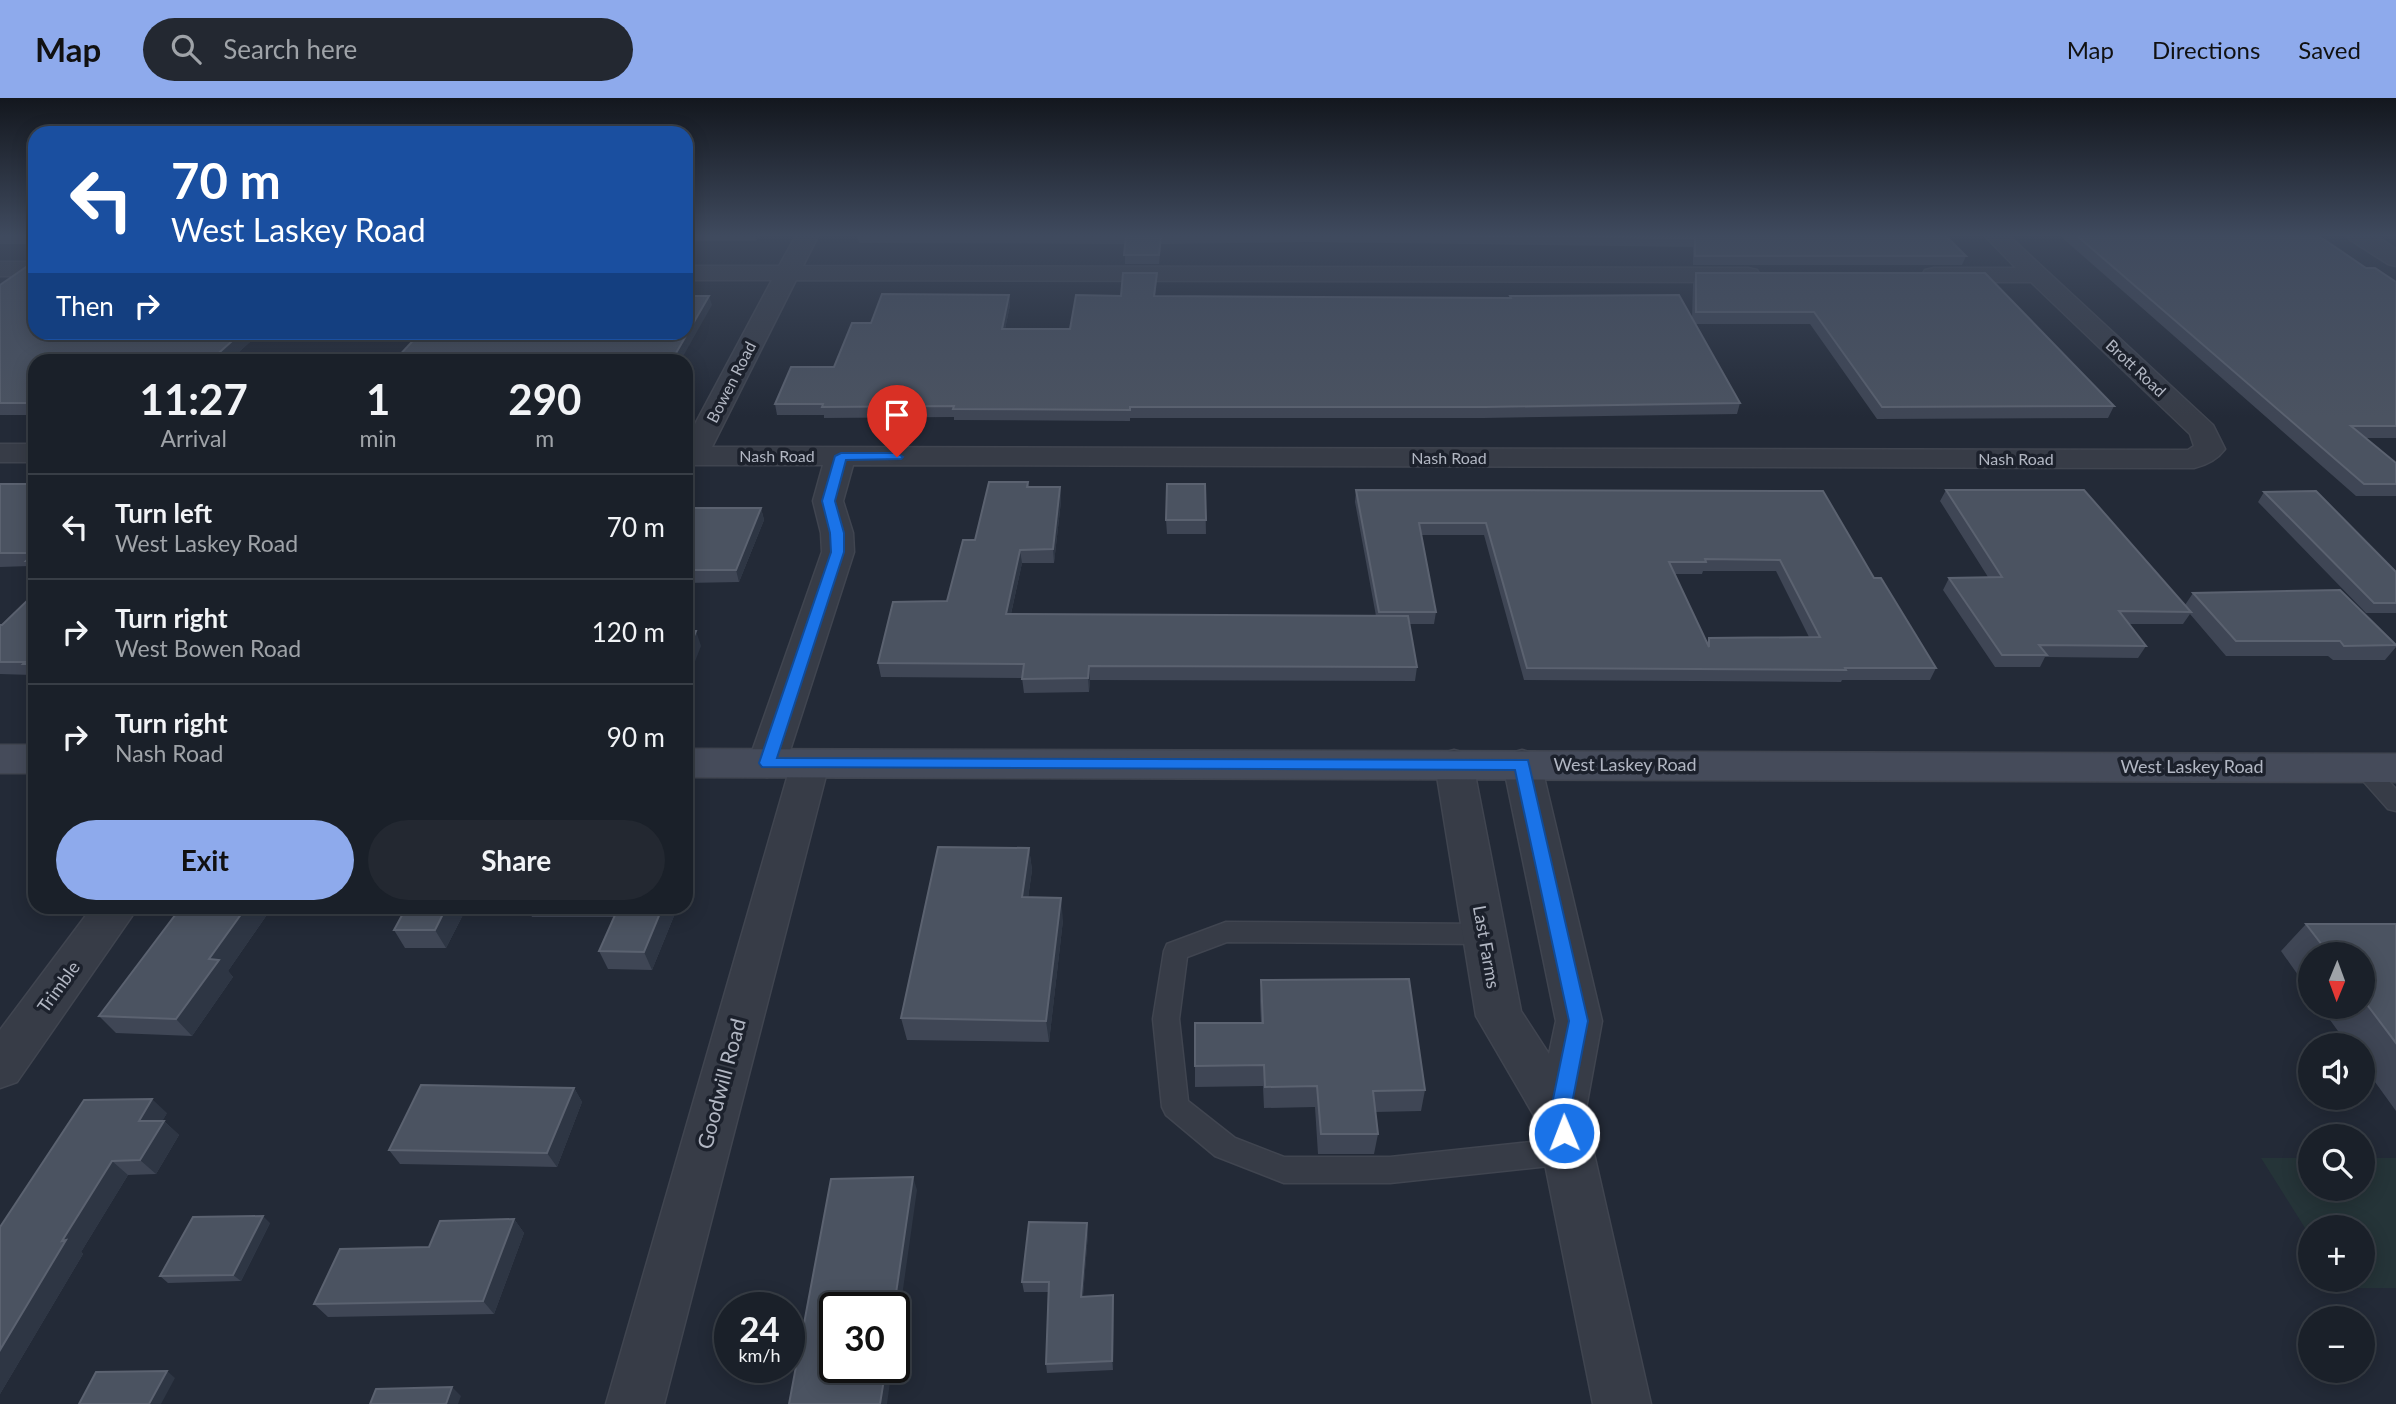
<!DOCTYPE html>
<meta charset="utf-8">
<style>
:root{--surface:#1a2029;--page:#232831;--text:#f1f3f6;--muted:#9fa3a8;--line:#383e46;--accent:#8eaaec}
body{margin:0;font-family:Lato,sans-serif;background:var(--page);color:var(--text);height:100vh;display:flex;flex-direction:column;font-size:26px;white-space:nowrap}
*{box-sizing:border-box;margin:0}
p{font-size:23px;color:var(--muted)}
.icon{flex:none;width:38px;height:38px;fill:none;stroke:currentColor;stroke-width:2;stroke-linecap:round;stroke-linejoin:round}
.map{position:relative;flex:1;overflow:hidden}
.panel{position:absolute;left:28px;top:256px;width:665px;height:560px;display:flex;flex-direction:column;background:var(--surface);border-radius:21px;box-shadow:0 4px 18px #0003,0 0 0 2px var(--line)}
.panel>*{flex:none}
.guide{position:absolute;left:28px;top:28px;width:665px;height:214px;border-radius:21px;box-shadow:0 4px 18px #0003,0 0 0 2px var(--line);background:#1a4fa0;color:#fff;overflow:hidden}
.needle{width:46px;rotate:181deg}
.controls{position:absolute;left:2298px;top:844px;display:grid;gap:14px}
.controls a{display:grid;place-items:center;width:77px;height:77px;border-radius:50%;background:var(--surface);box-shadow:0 4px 18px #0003,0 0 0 2px var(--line);font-size:35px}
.speed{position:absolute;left:714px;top:1194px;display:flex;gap:14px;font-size:35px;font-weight:700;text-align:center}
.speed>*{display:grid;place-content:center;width:91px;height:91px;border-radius:50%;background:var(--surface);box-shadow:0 4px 18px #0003,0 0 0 2px var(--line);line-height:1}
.speed small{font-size:18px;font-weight:400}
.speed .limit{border:4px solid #111;border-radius:10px;background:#fff;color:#111}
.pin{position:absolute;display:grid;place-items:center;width:60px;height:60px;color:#fff;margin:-72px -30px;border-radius:50% 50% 50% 0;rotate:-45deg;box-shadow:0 0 7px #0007}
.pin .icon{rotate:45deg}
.me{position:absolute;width:77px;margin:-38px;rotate:359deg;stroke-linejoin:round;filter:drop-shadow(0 0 5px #0008)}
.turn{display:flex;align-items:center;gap:24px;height:147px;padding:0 28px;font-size:32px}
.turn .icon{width:91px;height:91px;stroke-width:2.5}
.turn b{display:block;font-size:49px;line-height:60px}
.then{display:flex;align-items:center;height:66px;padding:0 28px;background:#0003;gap:14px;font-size:26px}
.eta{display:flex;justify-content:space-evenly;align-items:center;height:119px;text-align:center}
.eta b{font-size:42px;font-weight:700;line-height:49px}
.cta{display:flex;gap:14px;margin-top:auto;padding:14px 28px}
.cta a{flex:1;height:80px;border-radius:42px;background:var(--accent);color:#111;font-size:28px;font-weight:700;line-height:80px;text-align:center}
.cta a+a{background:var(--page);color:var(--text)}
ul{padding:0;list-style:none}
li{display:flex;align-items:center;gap:21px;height:105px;padding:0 28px;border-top:2px solid var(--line)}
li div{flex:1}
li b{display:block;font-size:26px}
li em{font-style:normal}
header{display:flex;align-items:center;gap:42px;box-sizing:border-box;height:98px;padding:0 35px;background:var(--accent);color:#111}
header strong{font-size:33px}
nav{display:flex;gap:38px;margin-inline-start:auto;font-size:24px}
.search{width:490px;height:63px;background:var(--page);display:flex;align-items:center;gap:18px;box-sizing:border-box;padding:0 24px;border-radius:38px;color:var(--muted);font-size:26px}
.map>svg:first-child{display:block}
.green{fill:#253438}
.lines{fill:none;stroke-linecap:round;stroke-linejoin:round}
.service-casing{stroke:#404550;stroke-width:3}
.minor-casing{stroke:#404550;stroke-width:3}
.secondary-casing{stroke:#404550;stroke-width:3}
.service{fill:#373c47;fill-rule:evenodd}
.minor{fill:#373c47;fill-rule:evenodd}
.secondary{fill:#454b5a;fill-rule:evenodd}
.wall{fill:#3f4655;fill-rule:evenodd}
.shaded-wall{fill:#2e3644}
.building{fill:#4b5361;stroke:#5b6270;stroke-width:2;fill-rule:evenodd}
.route{fill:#1a73e8;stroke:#114b97;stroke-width:2}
.labels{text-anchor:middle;stroke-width:7;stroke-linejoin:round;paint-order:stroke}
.far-street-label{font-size:16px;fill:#b2b7c3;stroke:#1c212c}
.street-label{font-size:18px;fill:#b2b7c3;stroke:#1c212c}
.near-street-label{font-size:21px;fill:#b2b7c3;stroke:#1c212c}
</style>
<header>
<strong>Map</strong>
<div class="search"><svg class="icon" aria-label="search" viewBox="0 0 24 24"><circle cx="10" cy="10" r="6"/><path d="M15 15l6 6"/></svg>Search here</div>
<nav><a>Map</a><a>Directions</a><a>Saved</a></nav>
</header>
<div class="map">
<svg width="2396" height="1306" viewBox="0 0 2396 1306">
<rect width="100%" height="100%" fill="#232a37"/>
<!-- green -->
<path class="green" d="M2261,1060H2310V1090H2362L2363,1060H2396V1190H2343L2338,1181H2362V1129H2310V1138Z"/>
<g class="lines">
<defs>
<path id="service" d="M2364,663L2372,665L2396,691V713L2388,711L2356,675L2353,670L2356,665Z
M1226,824L1484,826L1492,829L1496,836L1492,843L1484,846L1227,844L1187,859L1179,921L1188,1003L1235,1040L1284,1059H1390L1568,1040L1578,1044L1582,1053L1578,1062L1568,1066L1390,1085H1284L1215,1058L1166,1017L1162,1009L1153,921L1164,853L1167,846Z"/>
<path id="minor" d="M797,136H819L803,168L1748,170L1757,172L1760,177L1757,182L1748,184L796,182L712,349L2188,352L2194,348L2190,336L2031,184H1934L1925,182L1922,177L1925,172L1934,170H2016L1983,136H2007L2213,327L2225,351C2217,362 2206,367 2194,370L853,367L843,403L853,435L854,454L786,665L781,675L767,679L753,675L748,665L822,454L821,435L813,403L823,367H686V343L772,182H686V168H779Z
M2346,136H2373L2396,151V168L2388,166L2349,141Z
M0,164H35V178H0Z
M0,346H35V364H0Z
M810,652L824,656L829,666L664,1306H606L791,666L796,656Z
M1454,652L1468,656L1473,666L1521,913L1549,956L1556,923L1503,666L1508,656L1522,652L1536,656L1541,666L1602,923L1585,1016L1651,1306H1593L1536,1021L1476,918L1435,666L1440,656Z
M93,808H139L17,984L0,990V932Z"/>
<path id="secondary" d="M0,647H35V675H0Z
M686,651L2396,656V684L686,679Z"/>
</defs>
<!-- service casing -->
<use href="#service" class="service-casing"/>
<!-- minor casing -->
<use href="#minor" class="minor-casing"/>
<!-- secondary casing -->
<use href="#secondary" class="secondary-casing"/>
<!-- service -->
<use href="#service" class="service"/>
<!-- minor -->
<use href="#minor" class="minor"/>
<!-- secondary -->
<use href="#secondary" class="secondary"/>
</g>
<!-- wall -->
<path class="wall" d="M0,136H35V146H0Z
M686,136H760L756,143H686Z
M857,136H1944L1966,158L1962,167H1693V149L1308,144L1161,146L1159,166H1125V146L859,145Z
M2058,136H2316L2366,170L2396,184V340H2365L2396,365V398H2356Z
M1157,175L1155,198L1510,200V198L1692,221L1693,186L1696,175L2114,308L2108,320L1877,321L1810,226H1695L1740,305L1737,316L1483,320H1130V323L954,322V319L824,320V317H777L775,306L834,269L871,225L1009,197L1010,207L1005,231H1070Z
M0,187L35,234H261L230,262H35V317H0Z
M1028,384L1029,389H1060L1061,403L1054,465H1022L1011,516L1376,518L1355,404L1356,392L1823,393L1874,480L1936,570L1930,582H1842L1841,584L1524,582L1484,437H1421L1436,514L1434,526H1409L1417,569L1415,583L1090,582L1089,594L1024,595L1022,580L881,579L878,565L947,503L975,442ZM1703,473H1776L1809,539L1709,540L1707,545L1675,476H1702Z
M0,386H35V476L30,468L0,469Z
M1205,386L1206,436H1167L1166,422Z
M1946,392L2185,507L2193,495L2396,546V549L2385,562H2333L2328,558H2226L2190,516L2183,526H2129L2146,548L2138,560L2045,559L2040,569H1995L1943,492L1949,480L1988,479L1940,403Z
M2264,394L2396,474V515H2366L2258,404Z
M686,406L690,410H761L764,422L739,484L686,485Z
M35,495V579L32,577L0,576V527H2Z
M1029,750L1032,772L1028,800L1063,822L1049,944L907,942L901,920Z
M182,808H273L228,873L233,879L192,938L116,935L99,918Z
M400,808H678L652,872L608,871L599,853L614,819H532L527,809H467L446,850H405L394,832L406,810H401Z
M2306,826H2396V1013L2362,966V947H2348L2320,908H2362V856H2310V894L2281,853Z
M1261,882L1425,992L1421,1013L1375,1014L1378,1036L1374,1056H1318L1315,1009L1264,1010L1263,988L1195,989V925H1261L1260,903Z
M574,990L582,1004L557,1069L400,1066L389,1052Z
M167,1015L162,1023H164L179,1037L156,1076L128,1077L81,1154L83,1156L0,1296V1129Z
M514,1121L524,1135L494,1216L328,1219L314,1206L429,1149Z
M270,1125L241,1183L168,1185L160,1178Z
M1088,1135L1083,1198L1113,1197L1114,1207L1113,1272L1047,1275L1046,1266L1048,1194H1024L1022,1184Z"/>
<!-- shaded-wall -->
<path class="shaded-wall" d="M754,136H760L756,143Z
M1009,197L1010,207L1003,241L1002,231Z
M709,198L712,207L681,262H672Z
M242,234H261L230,262H211Z
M1060,389L1061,403L1054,465L1053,451Z
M761,410L764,422L739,484L736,472Z
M1020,452L1022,465L1008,529L1006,516Z
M696,533L701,548L689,579L686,571V558Z
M1089,568L1090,582L1089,594L1088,580Z
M687,750L695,768L686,789V753Z
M1029,750L1032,772L1025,821L1022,799Z
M1061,800L1063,822L1049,944L1046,923Z
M247,808H273L228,873L233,879L192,938L176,921L209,861Z
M447,808L467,809L446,850L435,832Z
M663,808H678L652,872L644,854Z
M574,990L582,1004L557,1069L547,1055Z
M152,1001L167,1015L154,1037L139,1023Z
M164,1023L179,1037L156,1076L140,1062Z
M112,1063L128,1077L81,1154L83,1156L0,1296V1252L62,1143Z
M913,1079L917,1092L894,1255V1209Z
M263,1118L270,1125L241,1183L233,1177Z
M514,1121L524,1135L494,1216L483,1203Z
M1087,1125L1088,1135L1082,1209L1081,1199Z
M1113,1197L1114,1207L1113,1272L1112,1263Z
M886,1269H892L887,1306H880Z
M167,1273L175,1280L161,1306H149Z
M452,1289L461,1298L458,1306H446Z"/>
<!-- building -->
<path class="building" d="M857,136H1245L1161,137L1159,157H1124L1126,137Z
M1362,136H1944L1966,158H1695V140Z
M2075,136H2316L2366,170H2375L2396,184V328H2351L2396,365V386H2364Z
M35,163V234H242L211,262H35V305H0V187Z
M1123,175H1157L1154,198L1511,200L1510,198L1679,197L1740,305L1485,309H1130V312L953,311L954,308L822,309L823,306H775L791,269H834L852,225H871L882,196L1009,197L1002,231H1070L1076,197L1121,198Z
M1696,175H1985L2114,308L1882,309L1814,214H1696Z
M686,198H709L672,262H395L421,234H686Z
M989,384H1028L1027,389H1060L1053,451L1020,452L1006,516L1408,518L1417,569L1089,568L1088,580L1022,581L1024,566L878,565L893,504L947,503L963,442H975Z
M0,386H35V463H26L34,455H0Z
M1167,386H1205L1206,422H1166Z
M1356,392L1823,393L1874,480H1881L1936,570H1845L1846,572L1527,570L1486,425H1419L1436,514H1379ZM1705,461L1780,462L1820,539L1709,540V549L1669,464H1706Z
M1946,392H2084L2191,514L2119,513L2146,548L2039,547L2047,557H2002L1949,480L2002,479Z
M2316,393L2396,474V505H2374L2264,394Z
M686,406H688L686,410H761L736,472H686Z
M2340,492L2396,547L2344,548L2340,543H2236L2193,495Z
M35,495V566H23L25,564H0V527H2Z
M686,533H696L686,558Z
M938,749L1029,750L1022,799L1061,800L1046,923L901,920Z
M182,808H247L209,861L219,862L176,921L99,918Z
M407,808H447L435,832H394Z
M619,808H663L644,854L599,853Z
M2306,826H2396V945L2362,900V856H2329Z
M1409,881L1425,992L1373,993L1378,1036H1321L1317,988L1265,989L1264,967L1195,968V925H1263L1261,882Z
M421,987L574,990L547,1055L389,1052Z
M152,1001L139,1023H164L140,1062L112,1063L62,1143L66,1142L0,1252V1129L84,1002Z
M913,1079L894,1209H835V1269H886L880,1306H789L831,1081Z
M263,1118L233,1177L160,1178L193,1119Z
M514,1121L483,1203L314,1206L340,1151L429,1149L440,1123Z
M1029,1124L1087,1125L1081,1199L1113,1197L1112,1263L1046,1266L1049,1184H1022Z
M167,1273L149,1306H79L96,1274Z
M452,1289L446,1306H370L376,1291Z"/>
<!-- sky -->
<linearGradient id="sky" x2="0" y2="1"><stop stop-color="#13171e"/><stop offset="0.43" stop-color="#3f4a5e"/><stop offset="1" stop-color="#3f4a5e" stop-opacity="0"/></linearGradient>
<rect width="2396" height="319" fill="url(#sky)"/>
<!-- route -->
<path class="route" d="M897,355L903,359L901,361L846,362L835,403L844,435V454L777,660L1528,662L1588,923L1570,1016L1574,1035L1571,1041L1564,1044L1557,1041L1550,1016L1569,923L1515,672L762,669L759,665L831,454L830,435L822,403L835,358L841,355Z"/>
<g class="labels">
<!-- far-street labels -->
<g class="far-street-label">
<text transform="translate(2136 270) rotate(43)" y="6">Brott Road</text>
<text transform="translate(731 284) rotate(-63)" y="6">Bowen Road</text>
<text x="777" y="364">Nash Road</text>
<text x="1449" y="366">Nash Road</text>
<text x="2016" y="367">Nash Road</text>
</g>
<!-- street labels -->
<g class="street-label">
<text x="1625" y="673">West Laskey Road</text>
<text x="2192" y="675">West Laskey Road</text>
<text transform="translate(1486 849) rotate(80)" y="6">Last Farms</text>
<text transform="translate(59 889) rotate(-54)" y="6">Trimble</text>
</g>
<!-- near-street labels -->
<g class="near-street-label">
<text transform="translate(722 986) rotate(-75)" y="7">Goodwill Road</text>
</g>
</g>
</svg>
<div class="controls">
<a><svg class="needle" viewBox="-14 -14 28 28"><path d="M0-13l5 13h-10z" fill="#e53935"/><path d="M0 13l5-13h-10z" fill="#9fa3a8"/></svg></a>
<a><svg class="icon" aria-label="sound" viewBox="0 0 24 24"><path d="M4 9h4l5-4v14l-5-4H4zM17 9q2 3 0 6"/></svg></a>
<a><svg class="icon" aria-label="search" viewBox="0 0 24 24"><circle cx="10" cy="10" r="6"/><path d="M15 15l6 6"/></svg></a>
<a>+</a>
<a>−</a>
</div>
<div class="speed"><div>24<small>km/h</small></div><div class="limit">30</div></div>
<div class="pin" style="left:897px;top:359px;background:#d93025"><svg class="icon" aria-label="arrive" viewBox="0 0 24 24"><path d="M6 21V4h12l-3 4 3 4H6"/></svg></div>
<svg class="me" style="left:1564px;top:1035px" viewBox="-20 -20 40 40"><circle r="17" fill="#1a73e8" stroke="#fff" stroke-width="3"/><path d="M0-11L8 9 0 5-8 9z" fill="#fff"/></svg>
<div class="guide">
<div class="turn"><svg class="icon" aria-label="left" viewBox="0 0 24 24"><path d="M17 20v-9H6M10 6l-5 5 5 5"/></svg><div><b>70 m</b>West Laskey Road</div></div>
<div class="then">Then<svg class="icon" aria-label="right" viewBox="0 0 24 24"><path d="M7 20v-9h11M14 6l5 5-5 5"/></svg></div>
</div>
<section class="panel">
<div class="eta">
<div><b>11:27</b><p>Arrival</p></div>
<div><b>1</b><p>min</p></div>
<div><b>290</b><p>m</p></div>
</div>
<ul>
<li><svg class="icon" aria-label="left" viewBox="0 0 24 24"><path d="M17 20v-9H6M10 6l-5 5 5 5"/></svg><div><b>Turn left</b><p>West Laskey Road</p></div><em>70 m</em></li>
<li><svg class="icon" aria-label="right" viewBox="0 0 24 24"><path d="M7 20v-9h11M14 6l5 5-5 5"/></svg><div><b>Turn right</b><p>West Bowen Road</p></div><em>120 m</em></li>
<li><svg class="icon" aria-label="right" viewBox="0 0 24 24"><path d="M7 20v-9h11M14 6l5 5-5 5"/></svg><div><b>Turn right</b><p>Nash Road</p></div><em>90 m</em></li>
</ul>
<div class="cta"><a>Exit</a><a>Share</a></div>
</section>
</div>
